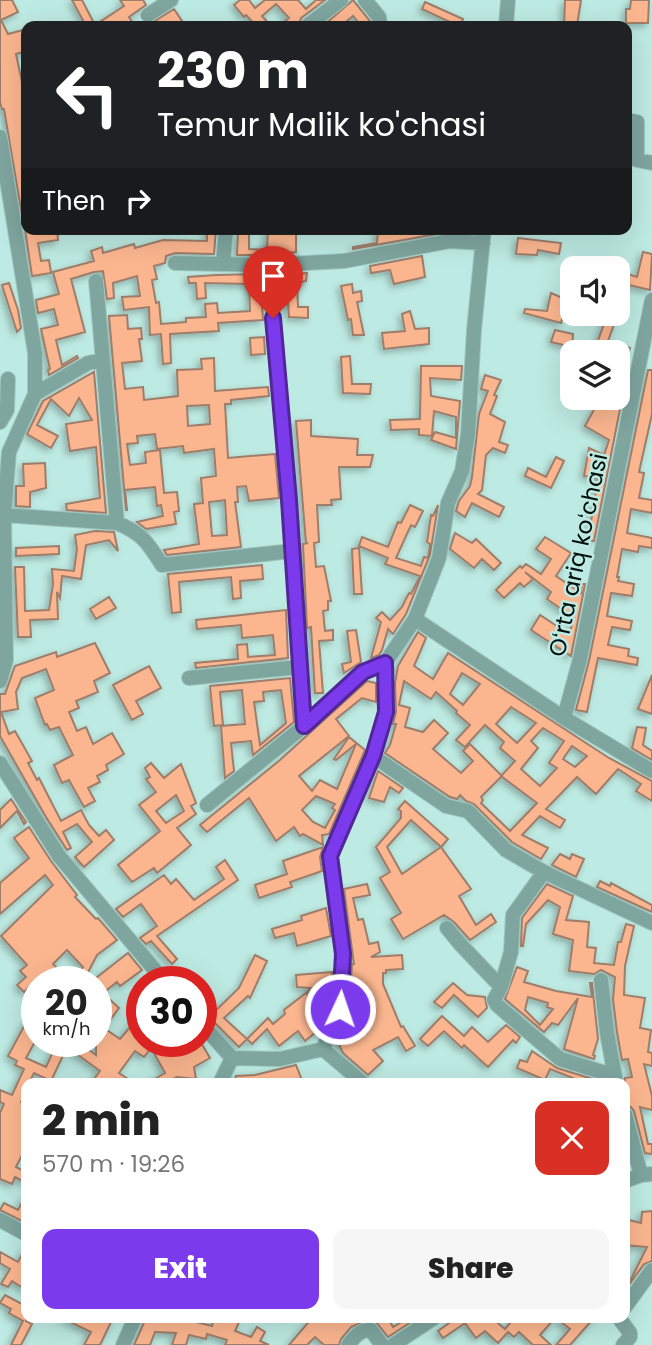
<!DOCTYPE html>
<meta charset="utf-8">
<style>
:root{--surface:#fff;--page:#f6f6f6;--text:#222;--muted:#767676;--accent:#7c3aed}
body{margin:0;font-family:Poppins,sans-serif;background:var(--page);color:var(--text);height:100vh;display:flex;flex-direction:column;font-size:26px;white-space:nowrap}
*{box-sizing:border-box;margin:0}
p{font-size:23px;color:var(--muted)}
.icon{flex:none;width:38px;height:38px;fill:none;stroke:currentColor;stroke-width:2;stroke-linecap:round;stroke-linejoin:round}
.map{position:relative;flex:1;overflow:hidden}
.side{position:absolute;left:21px;top:1078px;width:609px;height:245px;display:flex;flex-direction:column;background:var(--surface);border-radius:14px;box-shadow:0 7px 28px #0002}
.side>*{flex:none}
.top-card{position:absolute;left:21px;top:21px;width:611px;height:214px;border-radius:14px;box-shadow:0 7px 28px #0002;background:#202124;color:#fff;overflow:hidden}
.fabs{position:absolute;left:560px;top:256px;display:grid;gap:14px}
.fabs a{display:grid;place-items:center;width:70px;height:70px;border-radius:14px;background:var(--surface);box-shadow:0 7px 28px #0002;font-size:35px}
.speed{position:absolute;left:21px;top:966px;display:flex;gap:14px;font-size:35px;font-weight:700;text-align:center}
.speed>*{display:grid;place-content:center;width:91px;height:91px;border-radius:50%;background:var(--surface);box-shadow:0 7px 28px #0002;line-height:1}
.speed small{font-size:18px;font-weight:400}
.speed .limit{border:10px solid #d22;background:#fff;color:#111}
.pin{position:absolute;display:grid;place-items:center;width:60px;height:60px;color:#fff;margin:-72px -30px;border-radius:50% 50% 50% 0;rotate:-45deg;box-shadow:0 0 7px #0007}
.pin .icon{rotate:45deg}
.me{position:absolute;width:77px;margin:-38px;rotate:3deg;stroke-linejoin:round;filter:drop-shadow(0 0 5px #0008)}
.turn{display:flex;align-items:center;gap:24px;height:147px;padding:0 21px;font-size:32px}
.turn .icon{width:91px;height:91px;stroke-width:2.5}
.turn b{display:block;font-size:49px;line-height:60px}
.then{display:flex;align-items:center;height:66px;padding:0 21px;background:#0003;gap:14px;font-size:26px}
.round{display:grid;place-items:center;flex:none;width:74px;height:74px;border-radius:14px;background:var(--page)}
.overview{display:flex;align-items:center;justify-content:space-between;height:119px;padding:0 21px}
h1{font-size:42px;font-weight:800;line-height:52px}
.button{display:flex;gap:14px;margin-top:auto;padding:14px 21px}
.button a{flex:1;height:80px;border-radius:14px;background:var(--accent);color:#fff;font-size:28px;font-weight:800;line-height:80px;text-align:center}
.button a+a{background:var(--page);color:var(--text)}
.map>svg:first-child{display:block}
.building{fill:#fbb68f;stroke:#9e7d6b;stroke-width:2;fill-rule:evenodd;filter:url(#shadow)}
.lines{fill:none;stroke-linecap:round;stroke-linejoin:round}
.minor-casing{stroke:#9fc7c0;stroke-width:16}
.minor{stroke:#7ea59e;stroke-width:14}
.route-casing{stroke:#51269a;stroke-width:18}
.route{stroke:#7c3aed;stroke-width:12}
.labels{text-anchor:middle;stroke-width:5;stroke-linejoin:round;paint-order:stroke}
.street-label{font-size:23px;fill:#010f0d;stroke:#bdeae2}
</style>
<div class="map">
<svg width="652" height="1345" viewBox="0 0 652 1345">
<defs>
<filter id="shadow"><feDropShadow dx="-3" dy="3" stdDeviation="3.5" flood-color="#0004"/></filter>
</defs>
<rect width="100%" height="100%" fill="#bdeae2"/>
<!-- building -->
<path class="building" d="M0,0H12L18,12L1,20L8,34L23,30L26,42V51L16,54L23,87L26,86V226L24,227L4,109H2L0,102Z
M72,0H82L95,25L124,6L120,0H143L146,5L129,17L135,26H86Z
M240,0H249L255,8L265,0H298L306,9L316,0H325L301,18L298,26H279L289,18L276,4L262,16L271,26H256L246,15L244,17L234,5Z
M353,0L370,21V26H361L353,16L341,26H323Z
M565,0H581L577,26H564Z
M631,0H649L648,23H626V9H630Z
M425,2L463,19L460,26H449L450,22L422,9Z
M174,9L182,21L173,26H147Z
M25,229H57L58,240L38,243L41,261L49,260L51,273L32,276Z
M207,229H216L214,254L175,253L166,256L165,263L154,266L157,279L152,280L156,303L159,302L161,324L186,322V318L206,317L205,304L217,303L218,313L250,311L249,284L205,283L206,298L197,299L196,283H189L188,277L216,275L260,274L263,320L218,323L219,331L170,334L171,363L163,364L161,334L150,335L149,307L124,310L122,297L140,296L137,276L113,283L114,298L107,299L103,271L94,272L71,279L85,332L56,340L62,365L77,356L78,358L49,375L48,370L50,369L41,329L58,325L54,309L38,313L36,300L59,294L53,272L94,261L91,251L102,247L103,253L134,244L135,248L163,240L207,241Z
M268,229H296V252L269,255H237L238,233H249V249L267,250Z
M378,229H474V233L448,232L353,249V247L377,243Z
M518,238L561,243L559,254L538,250L537,255L516,254Z
M643,252L652,254L650,290L629,285V283L618,280V271L637,277Z
M422,256L425,277L394,284L390,270L371,273L370,266Z
M307,273L306,281L297,283L298,307H308V318L289,317L286,274Z
M9,283L18,310L21,328L17,332L2,285Z
M352,284L353,293L361,291L362,301L357,302L364,335H353L351,319L348,320L341,286Z
M551,293L567,300L561,323L524,313L525,309L547,311Z
M410,311L415,329L429,328V344L384,349L382,333L405,331L402,314Z
M608,313H618L608,341L630,348L628,355L596,346Z
M127,315L128,329L141,328L142,339H139L142,361L122,363L125,389L143,387L144,400L178,396L177,370L202,369L201,359L214,358L215,391L268,387L269,396L231,400V404H225L228,458L275,454L279,498L249,501L246,486L237,487L238,502H235L241,547L167,555L164,550L199,544L194,504L203,503L201,478L216,476L214,449L184,453L183,446L157,449L155,434L137,436L138,443L127,444L130,465L146,463L145,452L160,450L164,493L177,492L179,511L174,512L176,524L146,529L137,522L163,516L161,505L157,506L155,487L125,490L127,510H126L109,316ZM209,405L210,424L188,426L187,406ZM225,500L227,535L212,536L209,502Z
M555,330L573,334L572,347L551,342Z
M264,337L265,354L251,355L250,338Z
M350,356L352,384H371L370,394L343,393L341,357Z
M421,366H462L461,380L430,378L431,396L460,401L456,449L431,440L435,432L456,438V417L434,411L432,436L419,435V429L391,430L390,420L420,419Z
M648,370H652V414L639,472L644,473L639,498L652,500V513L631,509L627,533L652,538V548L639,546L638,552L622,549L617,577H619L618,581L634,584L632,596L611,593L607,616L632,621L630,630L612,627L608,645L629,649L628,656L638,658L637,665L598,658L587,712L576,710L589,661Z
M94,372L106,513L67,510L66,504L100,498L96,447L70,451L66,424L92,420L79,398L69,416L51,399L37,425L58,436L51,448L27,434L43,401Z
M485,375L501,380L494,395L497,396L490,414L505,422L499,442L508,445L505,453L493,448L486,455L482,490L478,494L504,507L499,517L472,503L465,517L456,511L459,501L470,486L472,477L479,414L488,391L481,389Z
M601,397L622,399L594,541L588,540L598,478L584,476L589,448L604,455L609,440L585,426Z
M311,420V436L358,439L357,455H373L370,467H339L341,499L331,500L332,505H317L319,542L314,543L316,567L324,566L331,601H328V610L323,611L325,631L333,630V640L319,641L323,693H315L311,627L307,628L303,544L308,543H306L296,421Z
M556,457L564,461L551,488L525,476L528,468L546,477Z
M45,463L46,488L30,492V507L16,506V486H24L23,464Z
M410,505L423,511L415,527L411,525L396,558L421,566L424,557L428,558L430,544L427,542L431,515L433,516L438,505L430,555L406,614L393,634L388,629L382,650L379,655L371,658L381,622L376,618L382,612L390,620L402,607L409,593L411,594L420,576L385,564L388,558L359,546L362,537L388,547L398,522L401,523Z
M95,531L114,532L118,551L109,540L86,545L81,579L62,576L60,598L57,592L58,619L30,620L31,637H18L15,567H24L25,611L49,610L53,584L52,569L74,571L77,549L75,535Z
M455,533L472,543L476,539L501,563L494,570L482,559L474,568L450,549Z
M545,537L571,553L556,576L581,593L582,584H585L571,656L531,630L540,615L569,634L574,618L547,599L551,592L525,572L533,579L524,587L520,583L504,598L496,590L520,566L522,568L526,564L541,574L551,559L536,549Z
M59,546V554L16,556V548Z
M359,548L362,594H354L352,549Z
M262,565L263,579L240,581L241,598L233,599L231,577L179,582L181,612L172,613L168,574Z
M109,597L116,608L96,619L90,609Z
M286,610L288,658L196,668L195,663L238,659L237,645L247,644L248,657L275,655L273,635L242,638L241,625L197,629L196,620Z
M356,630L361,662L344,673L342,664L351,662L347,631Z
M418,632L426,638L414,666L433,679L448,653L609,758L652,781V801L636,791L641,784L618,769L596,794L577,777L546,809L565,820L560,828L540,816L522,835L548,848L541,859L512,842L474,804L466,801L460,795L457,799L450,797L385,753L390,745L396,724H393L396,712L395,683L398,666ZM462,673L480,684L463,705L450,694ZM404,681L431,699L436,692L457,711L456,713L470,725L456,740L465,747L485,725L504,742L500,748L515,761L501,776L537,803L510,831L481,803L483,800L481,797L502,776L470,744L463,751L473,761L461,773L433,749L448,733L434,720L423,732L405,727L410,708L399,705ZM511,707L536,723L517,743L496,724ZM543,728L564,741L549,763L557,768L540,786L521,769L538,748L531,741ZM572,746L587,756L575,767L563,759Z
M95,643L110,673L94,681L98,692L76,701L79,708L69,712L77,731L86,727L93,744L112,733L124,754L106,765L108,770L97,776L100,782L88,788L95,801L84,807L69,780L62,783L54,765L73,755L59,727L50,730L47,724L45,725L35,698L54,690L46,669L22,678L16,692L18,709L1,712L9,734L15,731L32,761L28,763L37,780L39,778L61,821L81,810L89,825L99,836L106,830L114,840L84,867L75,857L92,842L77,824L63,832L71,848L67,850L46,817L0,736V694H5L15,666L56,652L57,657Z
M149,666L161,688L136,701L143,714L132,720L113,685Z
M652,675V714L638,709Z
M290,678L294,722L253,755L251,741L231,743L234,771L225,778L221,726L245,724L242,690L220,692L223,725L214,726L210,686ZM281,690L286,723L260,745L254,702L264,701L263,692Z
M367,681L376,683V702L362,698L336,719L349,736L299,776L312,791L320,780L337,789L356,744L336,760L334,759L349,737L365,750L329,834L322,835L323,845L303,834L300,836L294,827L276,841L249,798L207,832L200,825L280,760ZM316,796L335,804L332,808L335,810L325,828L313,822L302,810Z
M637,727L646,728L643,745L652,751V760L632,748Z
M151,763L164,778L181,764L196,803L191,806L196,814L177,828L191,845L157,873L154,868L132,882L118,865L160,831L139,805L156,792L146,779L150,777L145,768ZM176,795L184,811L166,823L156,811Z
M378,771L403,788L399,793L390,787L384,802L369,798Z
M11,799L26,822L24,824L17,811L0,828V810Z
M405,801L448,839L441,847L471,889L459,896L476,925L491,914L496,922L470,940L454,922L444,915L403,939L391,919L401,913L380,878L390,872L376,847L401,818V811L398,809ZM411,820L441,847L402,874L387,847Z
M29,827L51,861L77,895L75,897L96,919L98,918L117,940L97,955L83,982H72L83,967L67,950L53,964L71,982H35L24,992L17,985L26,977L20,971L27,965L1,936L53,885L45,875L0,914V883L29,858L14,838Z
M323,847L320,857L322,871L290,882L292,887L259,898L255,885L287,874L283,861Z
M560,854L570,859L572,854L584,859L576,877L552,865Z
M225,860L238,880L157,936L177,959L172,964L151,941L146,944L140,938L157,926L141,904L123,917L116,909L164,875L171,884L176,879L194,900L224,879L216,867Z
M600,881L610,886L611,883L652,905V912L597,887Z
M367,884L370,895L353,898L358,920L363,919L369,944L378,942L380,952L371,957L402,955L403,969L386,970V973H383V984L401,1027L403,1026L415,1046L406,1051L398,1037L373,1050L383,1061L368,1075L343,1053L337,1040L339,1035L348,1031L352,964H354L344,889Z
M547,884L573,896L566,920L589,922L587,947L596,948L594,963L614,965L618,942H621L626,924L634,926L625,966L624,995L645,998L640,1028L651,1030L648,1052L652,1053V1066L644,1064L652,1096V1110L640,1107L648,1144H652V1154L645,1153L634,1111L631,1107L625,1105V1078L632,1077L628,1059L622,1060L617,1032L613,999L615,977L601,970L594,974L569,971L573,940L553,934L560,907L548,900L526,924L523,946H521L522,918Z
M326,908L331,936L297,946L294,933L275,938L272,929L302,920L301,916Z
M128,953L142,970L120,986L117,982L103,993L119,1008L104,1028L120,1039L137,1019L142,1023V1027L135,1035L152,1047L144,1057L135,1051L119,1073L134,1083H91L100,1071L67,1047L51,1081L34,1073L29,1083H26V1090L21,1102L26,1105V1152L24,1151L16,1167L26,1172V1183L15,1177L12,1184L0,1179V1113L4,1104L0,1102V1090L12,1095L24,1069L15,1065L17,1061L8,1056L28,1019L37,1023V1038L26,1058L46,1067L58,1041L68,1044L67,1047L69,1041H77L96,1055V978Z
M255,955L267,961L250,998L248,996L224,1018L247,1039L239,1047L209,1017L239,988Z
M517,967L528,971L524,982L556,991L592,997L590,983H592L598,1039L593,1055L595,1056L594,1059L564,1049L578,998L558,1025L552,1023L544,1032L505,999ZM528,997L548,1003L547,1007L553,1009L540,1025L525,1010Z
M332,972L331,1002L307,992L312,988L297,987L296,975Z
M453,983L467,995L485,997L487,1008L478,1017L454,995L442,1008L434,1002Z
M306,993L321,1013L309,1022L316,1032L305,1041L298,1031L279,1046L267,1029L252,1044L247,1039L268,1018L273,1024L285,1014L284,1010Z
M442,1016L464,1036L472,1027L488,1042L506,1025L520,1037L516,1043L513,1040L488,1067L464,1045L462,1048L444,1031L428,1046L420,1039Z
M175,1041H200L210,1058L194,1067L196,1079L177,1077L165,1083H148L165,1073L154,1053Z
M532,1051L557,1068L606,1083H571L573,1078L550,1069L545,1080L517,1068L520,1060L527,1062Z
M296,1065L303,1083H234L236,1076L255,1075Z
M26,1195V1223L0,1210L4,1203L18,1210Z
M652,1211V1261L644,1264L626,1289L647,1247L625,1245V1229H627L629,1220L641,1223L642,1212Z
M26,1247V1290L12,1281L8,1287L1,1284L10,1269L0,1263V1252L18,1262Z
M5,1295L26,1306V1321L32,1324L21,1345H11L23,1321L9,1313L11,1309L0,1303Z
M62,1318H113L100,1345H84L91,1332Z
M146,1318H180L212,1326L214,1318H237L236,1321L239,1322L235,1331L251,1337L257,1327L265,1332L260,1341L269,1345H225L227,1340L207,1334L206,1339L189,1335L186,1345H172L176,1333L155,1332L150,1345H134Z
M312,1318H388L393,1327L408,1318H417L388,1337L376,1322L367,1320L351,1327L341,1339L339,1345H324L315,1337L307,1345H289Z
M456,1318H492L505,1329L514,1318H555L540,1335L551,1345H533L519,1332L514,1337L508,1332L498,1343L485,1331L476,1338L465,1323L443,1338L438,1331Z
M556,1318H594L570,1345H556L570,1329Z"/>
<g class="lines">
<defs>
<path id="minor" d="M365,0L379,17L380,26
M148,15L171,0
M307,26L341,0
M506,26L508,0
M626,120L637,122V160L652,163
M0,137L35,353V394L9,452L4,515L6,660L0,681
M175,263L269,265L344,261L450,241L483,243
M223,264L226,229
M269,265L289,500L304,726
M96,281L117,523
M652,300L580,659L564,718L652,771
M35,394L88,363L103,360
M0,422L7,410L8,379
M4,515L117,523C142,533 148,543 162,565L292,551
M415,619L564,718
M189,678L299,667
M373,756L446,806L468,811L506,850L544,872L652,923
M0,763L59,856L165,982
M207,805L304,726L363,672L385,663
M544,872L513,915L511,952L501,987L494,1000L497,1005L560,1059L615,1076
M447,928L461,945L501,987
M601,980L607,1033L616,1082
M201,1023L232,1058L280,1059L323,1049L363,1083
M323,1049L340,1009L343,954L330,856L373,756L386,712L385,663L415,619L439,558L448,503L462,471L468,434L474,330L484,229
M220,1083L232,1058
M625,1114L641,1175
M625,1181L641,1175L652,1174
M0,1220L26,1234
M625,1307L652,1270
M619,1318L630,1333V1337L623,1345
M123,1345L135,1318
M348,1345C355,1337 360,1329 371,1330L382,1345
M393,1345L434,1318"/>
</defs>
<!-- minor casing -->
<use href="#minor" class="minor-casing"/>
<!-- minor -->
<use href="#minor" class="minor"/>
</g>
<g class="lines">
<defs>
<path id="route" d="M273,318L289,500L304,726L363,672L385,663L386,712L373,756L330,856L343,954L340,1009"/>
</defs>
<!-- route casing -->
<use href="#route" class="route-casing"/>
<!-- route -->
<use href="#route" class="route"/>
</g>
<g class="labels">
<!-- street labels -->
<g class="street-label">
<text transform="translate(578 555) rotate(-78)" y="8">Oʻrta ariq koʻchasi</text>
</g>
</g>
</svg>
<div class="fabs">
<a><svg class="icon" aria-label="sound" viewBox="0 0 24 24"><path d="M4 9h4l5-4v14l-5-4H4zM17 9q2 3 0 6"/></svg></a>
<a><svg class="icon" aria-label="layers" viewBox="0 0 24 24"><path d="M12 4l9 5-9 5-9-5zM3 14l9 5 9-5"/></svg></a>
</div>
<div class="speed"><div>20<small>km/h</small></div><div class="limit">30</div></div>
<div class="pin" style="left:273px;top:318px;background:#d93025"><svg class="icon" aria-label="arrive" viewBox="0 0 24 24"><path d="M6 21V4h12l-3 4 3 4H6"/></svg></div>
<svg class="me" style="left:340px;top:1009px" viewBox="-20 -20 40 40"><circle r="17" fill="#7c3aed" stroke="#fff" stroke-width="3"/><path d="M0-11L8 9 0 5-8 9z" fill="#fff"/></svg>
<div class="top-card">
<div class="turn"><svg class="icon" aria-label="left" viewBox="0 0 24 24"><path d="M17 20v-9H6M10 6l-5 5 5 5"/></svg><div><b>230 m</b>Temur Malik ko'chasi</div></div>
<div class="then">Then<svg class="icon" aria-label="right" viewBox="0 0 24 24"><path d="M7 20v-9h11M14 6l5 5-5 5"/></svg></div>
</div>
<section class="side">
<div class="overview"><div><h1>2 min</h1><p>570 m · 19:26</p></div><a class="round" style="background:#d93025;color:#fff"><svg class="icon" aria-label="close" viewBox="0 0 24 24"><path d="M6 6l12 12M18 6L6 18"/></svg></a></div>
<div class="button"><a>Exit</a><a>Share</a></div>
</section>
</div>
